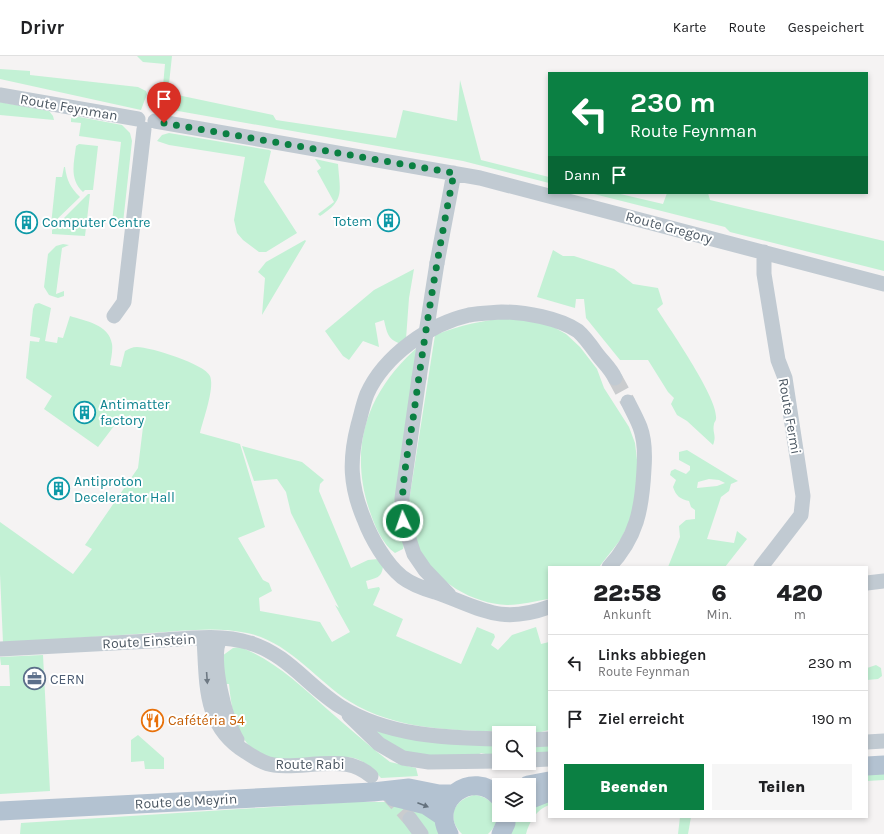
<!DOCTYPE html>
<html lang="de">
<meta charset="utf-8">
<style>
:root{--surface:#fff;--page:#f6f6f6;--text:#202124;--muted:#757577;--line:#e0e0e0;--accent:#0b8043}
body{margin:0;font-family:Karla,sans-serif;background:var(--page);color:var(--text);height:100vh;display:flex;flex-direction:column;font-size:15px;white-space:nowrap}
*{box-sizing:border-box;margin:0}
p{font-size:13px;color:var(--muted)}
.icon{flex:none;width:22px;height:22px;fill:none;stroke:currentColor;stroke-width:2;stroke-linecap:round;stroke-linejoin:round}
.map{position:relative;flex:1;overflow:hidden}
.drawer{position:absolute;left:548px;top:510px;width:320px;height:252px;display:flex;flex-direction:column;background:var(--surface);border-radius:0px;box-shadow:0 2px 6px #0003}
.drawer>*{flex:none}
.hud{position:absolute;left:548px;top:16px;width:320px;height:122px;border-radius:0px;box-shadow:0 2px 6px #0003;background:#0b8043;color:#fff;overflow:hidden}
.controls{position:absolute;left:492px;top:670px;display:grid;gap:8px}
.controls a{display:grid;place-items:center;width:44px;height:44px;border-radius:0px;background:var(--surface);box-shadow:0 2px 6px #0003;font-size:20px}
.pin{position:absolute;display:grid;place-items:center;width:34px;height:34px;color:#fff;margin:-41px -17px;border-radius:50% 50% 50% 0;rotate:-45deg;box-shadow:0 0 4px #0007}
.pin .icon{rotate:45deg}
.me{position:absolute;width:44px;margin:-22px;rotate:357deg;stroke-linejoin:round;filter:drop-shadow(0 0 3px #0008)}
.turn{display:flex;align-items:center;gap:14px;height:84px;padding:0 16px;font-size:18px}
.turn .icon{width:52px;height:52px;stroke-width:2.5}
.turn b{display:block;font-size:28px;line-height:34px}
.then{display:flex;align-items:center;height:38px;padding:0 16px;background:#0003;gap:8px;font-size:15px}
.eta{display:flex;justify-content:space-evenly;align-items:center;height:68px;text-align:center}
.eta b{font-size:24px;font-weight:800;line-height:28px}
.button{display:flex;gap:8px;margin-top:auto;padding:8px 16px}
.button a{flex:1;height:46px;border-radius:0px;background:var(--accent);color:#fff;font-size:16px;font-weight:800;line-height:46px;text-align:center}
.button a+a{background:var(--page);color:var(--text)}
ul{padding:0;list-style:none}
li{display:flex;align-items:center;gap:12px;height:56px;padding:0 16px;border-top:1px solid var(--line)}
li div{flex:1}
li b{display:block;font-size:15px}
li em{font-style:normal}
header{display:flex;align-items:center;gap:24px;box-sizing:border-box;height:56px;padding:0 20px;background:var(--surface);border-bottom:1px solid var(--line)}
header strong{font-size:19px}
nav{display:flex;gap:22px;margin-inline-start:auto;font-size:14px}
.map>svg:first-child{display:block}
.green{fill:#c3f1d5;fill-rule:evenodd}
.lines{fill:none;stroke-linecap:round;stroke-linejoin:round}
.minor-tunnel{stroke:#caccce;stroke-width:15;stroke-dasharray:15 8;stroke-linecap:butt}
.minor{stroke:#c1cad2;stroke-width:15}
.major{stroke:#b3c2d1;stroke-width:19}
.minor-bridge{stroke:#c1cad2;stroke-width:15}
.oneway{fill:#6e7983}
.oneway2{fill:#64717d}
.route{stroke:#0b8043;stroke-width:7;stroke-dasharray:0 12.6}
.labels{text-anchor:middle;stroke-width:4;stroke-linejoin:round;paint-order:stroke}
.street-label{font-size:14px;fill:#4a5661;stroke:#fff}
.culture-label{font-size:14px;fill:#0d838f;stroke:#fff;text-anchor:start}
.service-label{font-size:14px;fill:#4e5e75;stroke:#fff;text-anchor:start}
.food-label{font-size:14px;fill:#c56008;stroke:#fff;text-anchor:start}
</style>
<header>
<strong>Drivr</strong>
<nav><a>Karte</a><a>Route</a><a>Gespeichert</a></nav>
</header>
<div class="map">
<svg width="884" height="778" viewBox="0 0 884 778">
<rect width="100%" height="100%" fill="#f5f3f3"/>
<!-- green -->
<path class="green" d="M137,0H172L168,37L273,59L276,64L396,82L403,54L457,65L460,24L481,104L549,121V127L463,105L161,52L165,8L143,6Z
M0,13L30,15V19L138,31L146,35L147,38L141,54L0,23Z
M0,46L49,55L53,60L54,64L0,59Z
M74,60L122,69L130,77L132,85L123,167L112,166L121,86L79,80L81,67L71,66V62Z
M169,77L269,94L271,95L264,126L297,177L266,196H259L243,184L237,177L234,164L245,101L169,89L157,85L162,79Z
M79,88L98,90L93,134H85L83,136C69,123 74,107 76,90Z
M315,103L338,108C340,136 345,144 320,160L318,158L334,146L317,115L321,112Z
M64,111H65C67,125 70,131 80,141L51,169L56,121H62Z
M590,137H616L663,148L667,137H708L710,144L884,185V215L730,176L725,171Z
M88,138H90L85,180L52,178V174Z
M305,184L306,185L262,259L265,222L258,216L266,206Z
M63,188L69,189L62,192L56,238L64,235V240L58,242L49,239L44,231L48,198L56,190Z
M553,194L563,200H574L614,213L633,228L658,232L663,248L657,253C669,272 719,343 716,363C716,365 714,366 714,368C712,377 717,379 713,389L687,365L677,359L671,348L674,342L668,336L648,304H620L586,262L584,243H576L575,252L537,241Z
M414,213L409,242L406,283L403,288C388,285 387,277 384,264L375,267L379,291L363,285L349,304L343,300L325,275L374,234Z
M39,247L51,252L45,285L57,287L58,281L63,282L70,260C85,265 109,268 112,288C113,294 111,303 110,309L121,311L125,295C129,293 132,291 137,291C150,291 205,308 210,320C215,332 203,364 200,377L240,388L265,471L238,482L263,524L269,527L272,535L259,542L260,555L320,566L332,586L350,576L335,549L339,552L291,457L286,436L277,423L254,425L242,390L302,406L324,424L320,428L319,435L351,512L368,504L378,503L383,510C382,522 376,522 366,525L368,533L379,531L380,533L373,549L403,563L396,580L461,608L477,571L494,578L495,581L491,589L498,594L512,579L536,571L541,588L549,586V674L541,676C478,674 405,680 349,645C316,624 288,585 247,577C216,570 182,575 151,577C102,580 53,584 3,587L0,518V466L73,518L92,493L85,489L138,412L143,371L130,359L121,365L120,370H114L98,391L44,353L52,340L26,322L30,285L39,286L40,282L30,280L33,253L35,248Z
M511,262L548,268L566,278L580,291L597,313L604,332L629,371L635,387L638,412L633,459L621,483L599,511H549V543C535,545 521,549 507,549C473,548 435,525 419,495C411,481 410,461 409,445L435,279C461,269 484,264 511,262Z
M420,289L404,489L403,493L395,497C382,488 374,468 369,453C348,388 369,333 420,289Z
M687,394L738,425L731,428L729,435L721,441L707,483L734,487L737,475L747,483L725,511H668L680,481L679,470L686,464L695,463V454L691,451L689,445C680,443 676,440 673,431L676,424L670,419L671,415L675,413L686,418L690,414V410L679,404V396ZM709,423L719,424L725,427L717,430L697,432L698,426Z
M240,591C274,604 300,629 327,653C343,667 359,681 376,695L390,706L416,712L418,720L381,722C374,714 367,707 357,703C346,699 332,702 320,703C305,704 284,707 268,702C237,690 232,658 229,628H224L222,600L233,592Z
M43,599L50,735L0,738V630H10L9,609H1L0,601Z
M876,609L881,612L882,620L878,623L867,624V612Z
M370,672L499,689V701L481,697L476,700C432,699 404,706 370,672Z
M138,679L164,702V713H145L144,705L131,706V684Z
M549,689V699L529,700V690Z
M884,716V724L867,725V717Z
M474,739C496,741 506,762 488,778H462C446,762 453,744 474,739Z
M549,741V749C537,753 529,766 526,778H510L518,759H529V749Z
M350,746H392L431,757L442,778H20L21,767Z
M680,761H691L688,778H678Z"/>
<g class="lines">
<!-- minor-tunnel -->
<path class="minor-tunnel" d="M615,322L628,346
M387,737L410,763"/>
<!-- minor -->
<path class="minor" d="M0,39L138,63
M155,65L480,122L884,228
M437,207L454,117
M114,260L124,246L144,73
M419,322L402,442L403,465L414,498L425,514L449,539
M609,511C637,481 642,453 644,413C645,399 645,384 640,371C637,363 632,354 628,346
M761,511L801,459L803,440L785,322L778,304L764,218V196
M867,527L884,525
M549,551C499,569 481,552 435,536C425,533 411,528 402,521C386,508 371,482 364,463C350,430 349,404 358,369C361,359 363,348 367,338C384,300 429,268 469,259C480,257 491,257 502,256C525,256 559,262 578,275C585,281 592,291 597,298C603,306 611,313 615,322
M204,583C207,627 203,670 246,696C255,702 264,708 274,709C287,711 302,709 316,708C337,707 354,705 371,720
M220,583C209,601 226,666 237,684
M0,593C50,590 101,588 151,585C183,583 220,577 250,587C287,598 309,631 341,651C388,680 445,682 499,683
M349,659L379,688L403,702L429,706L499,705
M529,684L549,683
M867,686L884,685
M529,704L549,703
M410,763L421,778"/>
<!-- major -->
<path class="major" d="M867,710L884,709
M528,729L549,725
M394,741L426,749L444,761
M529,744L549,736
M0,755L373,736L409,732L439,738H454
M449,778C429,744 473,712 499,741
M501,778L506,767V759"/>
<!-- minor-bridge -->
<path class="minor-bridge" d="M419,322L437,207"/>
</g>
<!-- one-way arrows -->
<defs><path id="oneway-solid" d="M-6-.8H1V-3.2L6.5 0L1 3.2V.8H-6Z"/></defs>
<use class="oneway" href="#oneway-solid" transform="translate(207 622) rotate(86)"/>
<use class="oneway2" href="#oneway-solid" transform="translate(423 749) rotate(21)"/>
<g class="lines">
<!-- route -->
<path class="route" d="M164,67L454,117C438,196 425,276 414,356C409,392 400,429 403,465"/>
</g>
<!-- icons -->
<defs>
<symbol id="building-ring" viewBox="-11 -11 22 22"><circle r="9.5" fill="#fff" stroke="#0f9aa8" stroke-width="1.5"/><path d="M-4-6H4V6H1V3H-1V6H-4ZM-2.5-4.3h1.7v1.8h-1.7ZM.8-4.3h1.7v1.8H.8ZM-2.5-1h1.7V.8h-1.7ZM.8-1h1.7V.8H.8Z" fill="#0f9aa8"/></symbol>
<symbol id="office-ring" viewBox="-11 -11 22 22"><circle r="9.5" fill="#fff" stroke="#5c6f8a" stroke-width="1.5"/><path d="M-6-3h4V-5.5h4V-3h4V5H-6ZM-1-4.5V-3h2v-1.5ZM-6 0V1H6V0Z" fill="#5c6f8a"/></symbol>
<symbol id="restaurant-ring" viewBox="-11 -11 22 22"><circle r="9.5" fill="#fff" stroke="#e8710a" stroke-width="1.5"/><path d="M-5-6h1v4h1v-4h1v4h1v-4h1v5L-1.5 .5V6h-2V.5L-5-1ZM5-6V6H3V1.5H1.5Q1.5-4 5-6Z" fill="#e8710a"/></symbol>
</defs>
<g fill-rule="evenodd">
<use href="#building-ring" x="376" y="152" width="25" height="25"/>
<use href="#building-ring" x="14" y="154" width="25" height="25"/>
<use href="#building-ring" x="72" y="344" width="25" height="25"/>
<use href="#building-ring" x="46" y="420" width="25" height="25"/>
<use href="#office-ring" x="22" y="610" width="25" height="25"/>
<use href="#restaurant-ring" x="140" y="652" width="25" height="25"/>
</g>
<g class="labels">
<!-- street labels -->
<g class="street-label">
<text transform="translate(69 51) rotate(10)" y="5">Route Feynman</text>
<text transform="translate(669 171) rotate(15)" y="5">Route Gregory</text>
<text transform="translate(790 360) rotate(80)" y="5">Route Fermi</text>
<text transform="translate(149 585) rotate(-3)" y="5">Route Einstein</text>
<text x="310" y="713">Route Rabi</text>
<text transform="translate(186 745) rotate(-3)" y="5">Route de Meyrin</text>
</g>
<!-- culture labels -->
<g class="culture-label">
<text x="372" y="170" text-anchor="end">Totem</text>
<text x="42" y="171">Computer Centre</text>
<text x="100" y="353">Antimatter<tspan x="100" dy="16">factory</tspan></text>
<text x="74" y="430">Antiproton<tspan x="74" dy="16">Decelerator Hall</tspan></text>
</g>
<!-- service labels -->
<g class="service-label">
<text x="50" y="628">CERN</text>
</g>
<!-- food labels -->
<g class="food-label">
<text x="168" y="669">Cafétéria 54</text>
</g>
</g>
</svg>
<div class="controls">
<a><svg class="icon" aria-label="search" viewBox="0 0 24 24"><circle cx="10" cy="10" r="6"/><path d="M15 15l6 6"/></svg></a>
<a><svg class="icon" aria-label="layers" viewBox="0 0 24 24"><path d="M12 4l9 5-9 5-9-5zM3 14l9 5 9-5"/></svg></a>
</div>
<div class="pin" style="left:164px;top:67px;background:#d93025"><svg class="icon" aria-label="arrive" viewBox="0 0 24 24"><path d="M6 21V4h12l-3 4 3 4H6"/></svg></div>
<svg class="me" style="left:403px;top:465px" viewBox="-20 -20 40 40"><circle r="17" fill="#0b8043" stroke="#fff" stroke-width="3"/><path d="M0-11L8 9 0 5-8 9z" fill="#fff"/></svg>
<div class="hud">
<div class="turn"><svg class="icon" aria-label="left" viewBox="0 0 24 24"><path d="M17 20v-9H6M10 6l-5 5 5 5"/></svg><div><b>230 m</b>Route Feynman</div></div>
<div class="then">Dann<svg class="icon" aria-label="arrive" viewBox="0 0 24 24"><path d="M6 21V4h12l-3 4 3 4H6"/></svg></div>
</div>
<section class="drawer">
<div class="eta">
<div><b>22:58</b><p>Ankunft</p></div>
<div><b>6</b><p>Min.</p></div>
<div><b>420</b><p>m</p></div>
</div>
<ul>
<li><svg class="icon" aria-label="left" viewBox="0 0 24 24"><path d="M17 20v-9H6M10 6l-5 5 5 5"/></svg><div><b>Links abbiegen</b><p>Route Feynman</p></div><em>230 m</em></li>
<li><svg class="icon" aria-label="arrive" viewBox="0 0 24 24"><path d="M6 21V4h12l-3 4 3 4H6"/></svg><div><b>Ziel erreicht</b></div><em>190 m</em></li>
</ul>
<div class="button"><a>Beenden</a><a>Teilen</a></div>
</section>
</div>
